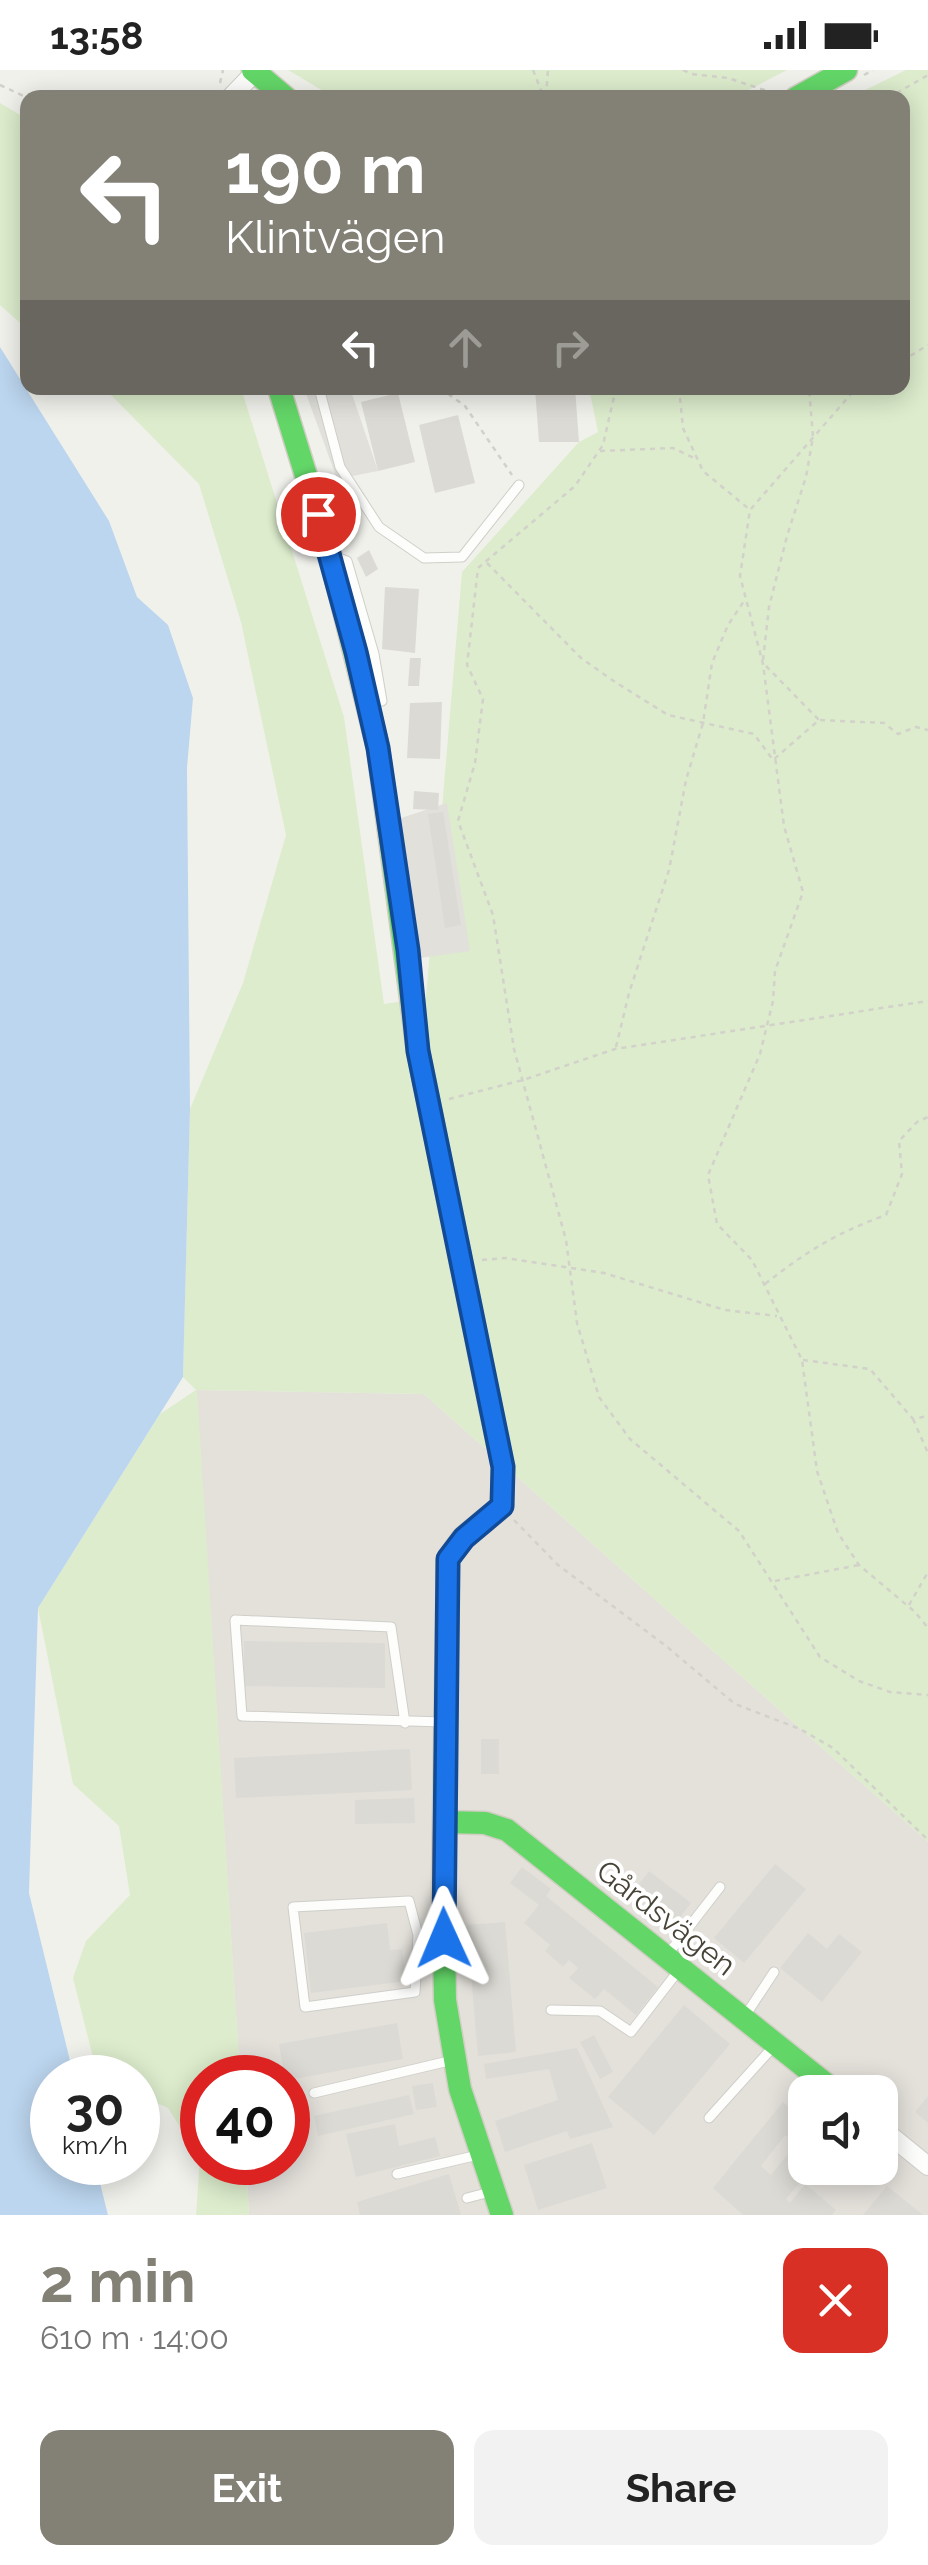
<!DOCTYPE html>
<meta charset="utf-8">
<style>
:root{--surface:#fff;--page:#f2f2f2;--text:#222;--muted:#767676;--accent:#838076}
body{margin:0;font-family:Raleway,sans-serif;background:var(--page);color:var(--text);height:100vh;display:flex;flex-direction:column;font-size:38px;white-space:nowrap}
*{box-sizing:border-box;margin:0}
p{font-size:32px;color:var(--muted)}
.icon{flex:none;width:55px;height:55px;fill:none;stroke:currentColor;stroke-width:2;stroke-linecap:round;stroke-linejoin:round}
.map{position:relative;height:2145px;overflow:hidden}
.panel{display:flex;flex-direction:column;background:var(--surface);flex:1}
.panel>*{flex:none}
.guide{position:absolute;left:20px;top:20px;width:890px;height:305px;border-radius:20px;box-shadow:0 5px 25px #0003;background:#838076;color:#fff;overflow:hidden}
.tools{position:absolute;left:788px;top:2005px;display:grid;gap:20px}
.tools a{display:grid;place-items:center;width:110px;height:110px;border-radius:20px;background:var(--surface);box-shadow:0 5px 25px #0003;font-size:50px}
.speed{position:absolute;left:30px;top:1985px;display:flex;gap:20px;font-size:50px;font-weight:700;text-align:center}
.speed>*{display:grid;place-content:center;width:130px;height:130px;border-radius:50%;background:var(--surface);box-shadow:0 5px 25px #0003;line-height:1}
.speed small{font-size:25px;font-weight:400}
.speed .limit{border:15px solid #d22;background:#fff;color:#111}
.pin{position:absolute;display:grid;place-items:center;width:85px;height:85px;color:#fff;margin:-42px;border:5px solid #fff;border-radius:50%;box-shadow:0 2px 10px #0007}
.me{position:absolute;width:110px;margin:-55px;rotate:359deg;stroke-linejoin:round;filter:drop-shadow(0 0 8px #0008)}
.turn{display:flex;align-items:center;gap:35px;height:210px;padding:0 40px;font-size:45px}
.turn .icon{width:130px;height:130px;stroke-width:2.5}
.turn b{display:block;font-size:70px;line-height:85px}
.lanes{display:flex;align-items:center;height:95px;padding:0 40px;background:#0003;justify-content:center;gap:50px;direction:ltr}
.lanes .off{opacity:.35}
.round{display:grid;place-items:center;flex:none;width:105px;height:105px;border-radius:20px;background:var(--page)}
.head{display:flex;align-items:center;justify-content:space-between;height:170px;padding:0 40px}
h1{font-size:60px;font-weight:700;line-height:75px;color:var(--accent)}
.cta{display:flex;gap:20px;margin-top:auto;padding:20px 40px}
.cta a{flex:1;height:115px;border-radius:20px;background:var(--accent);color:#fff;font-size:40px;font-weight:700;line-height:115px;text-align:center}
.cta a+a{background:var(--page);color:var(--text)}
.status{display:flex;justify-content:space-between;align-items:center;height:70px;padding:0 50px;background:var(--surface);direction:ltr}
.status svg{height:28px;fill:currentColor}
.map>svg:first-child{display:block}
.industrial{fill:#e4e1db;fill-rule:evenodd}
.green{fill:#dceccc}
.parking{fill:#e1e0db}
.water{fill:#bcd6ef}
.building{fill:#dbdad4;fill-rule:evenodd}
.lines{fill:none;stroke-linecap:round;stroke-linejoin:round}
.lane-casing{stroke:#cfcec9;stroke-width:11}
.street-casing{stroke:#cfcec9;stroke-width:20}
.fast-casing{stroke:#d1cec3;stroke-width:25}
.slow-casing{stroke:#d1cec3;stroke-width:25}
.path{stroke:#d2d1ca;stroke-width:2.5;stroke-dasharray:5 5;stroke-linecap:butt}
.lane{stroke:#fdfdfc;stroke-width:9}
.street{stroke:#fdfdfc;stroke-width:18}
.fast{stroke:#63d668;stroke-width:22}
.slow{stroke:#ff974d;stroke-width:22}
.route-casing{stroke:#114b97;stroke-width:25}
.route{stroke:#1a73e8;stroke-width:18}
.labels{text-anchor:middle;stroke-width:8;stroke-linejoin:round;paint-order:stroke}
.street-label{font-size:30px;fill:#484337;stroke:#fff}
</style>
<div class="status"><b>13:58</b><svg viewBox="0 0 49 12"><path d="M0 12V9h3v3zM5 12V6h3v6zM10 12V3h3v9zM15 12V0h3v12zM26 1h20v11H26zM47 4h2v5h-2z"/></svg></div>
<div class="map">
<svg width="928" height="2145" viewBox="0 0 928 2145">
<rect width="100%" height="100%" fill="#f1f1ec"/>
<!-- industrial -->
<path class="industrial" d="M196,1320L424,1324L928,1772V2145H249L246,2093L288,2092V2008L240,2007ZM805,2022H880V2098H805Z"/>
<!-- green -->
<path class="green" d="M288,0H787L735,27L335,28Z
M906,0H928V1772L424,1324L197,1320L240,2007L202,2008V2092L246,2093L249,2145H196L200,2088L168,2038L138,2025V2008L98,2007L73,1908L86,1871L130,1825L119,1756L73,1714L38,1538L160,1344L196,1320L183,1307L190,1039L243,913L286,765L241,552L199,414L104,318H241L344,647L384,934L426,928L462,502L579,372L598,362L589,318H902V28L851,27Z
M0,33L27,49V259L0,235Z"/>
<!-- parking -->
<path class="parking" d="M304,318H350L378,401L337,409Z
M447,733L470,881L420,888L398,749Z"/>
<!-- water -->
<path class="water" d="M0,277L109,451L137,527L168,555L193,628L187,698L190,1039L183,1307L38,1538L29,1823L74,2007L52,2008V2092L95,2093L108,2145H0Z"/>
<!-- building -->
<path class="building" d="M535,318H575L579,372H539Z
M398,323L415,392L378,401L361,332Z
M458,345L475,413L435,423L419,355Z
M369,480L378,499L366,507L357,488Z
M385,517L419,519L415,583L382,579Z
M410,588H421L419,616H408Z
M442,632L440,689L407,688L410,633Z
M414,721L439,723L438,740L413,739Z
M443,742L461,855L445,858L428,744Z
M244,1571L385,1573V1618L244,1616Z
M481,1669H499V1704H481Z
M410,1679L412,1720L236,1728L234,1688Z
M414,1728L415,1753L355,1754V1730Z
M775,1794L806,1819L744,1893L714,1868Z
M522,1797L551,1819L546,1826L658,1917L636,1945L604,1919L595,1929L569,1908L578,1898L569,1890L563,1897L545,1881L550,1875L524,1853L539,1835L510,1813Z
M649,1801L691,1833L674,1855L632,1823Z
M505,1852L516,1982L478,1986L467,1855Z
M387,1853L390,1880L402,1879L406,1911L311,1923L304,1863Z
M808,1863L827,1879L839,1864L862,1882L822,1932L780,1898Z
M684,1935L730,1974L654,2065L608,2027Z
M397,1953L403,1989L288,2010L285,2008L279,1974Z
M594,1965L613,2002L600,2009L580,1972Z
M577,1978L613,2057L570,2069L567,2061L505,2082L495,2051L558,2030L549,1999L486,2009L484,1994Z
M433,2013L437,2037L416,2040L412,2016Z
M409,2025L414,2044L318,2066L314,2046Z
M928,2026V2053L915,2042Z
M783,2032L801,2047L797,2051L805,2058V2098H812L786,2129L790,2133L805,2114L836,2140L832,2145H743L713,2118ZM785,2065L796,2074L771,2105L761,2096Z
M395,2054L399,2076L435,2067L440,2086L356,2107L346,2064Z
M592,2073L607,2118L538,2140L524,2095Z
M449,2104L461,2145H360L357,2132Z
M887,2116L923,2145H863Z"/>
<g class="lines">
<defs>
<path id="lane" d="M319,318L340,397L379,457L424,488L462,487L519,415
M333,486L347,491L374,584L382,631
M405,1653L391,1557L235,1550L242,1646L443,1652
M418,1865L409,1831L293,1837L305,1937L415,1922L418,1865L441,1868
M668,1884L720,1817
M551,1940L600,1941L631,1962L679,1900
M745,1946L774,1902
M314,2023L453,1990
M709,2048L774,1976
M397,2104L478,2085
M467,2128L490,2122"/>
<path id="street" d="M230,28L255,2
M880,2057L928,2096"/>
<path id="fast" d="M253,0L286,28
M796,28L846,0
M279,318L329,480L378,678L418,981L491,1340
M445,1752L485,1753L507,1760L836,2022
M443,1813L445,1930L460,2019L502,2145"/>
<path id="slow" d="M443,1813L448,1489L463,1468L502,1436L503,1397L491,1340"/>
</defs>
<!-- lane casing -->
<use href="#lane" class="lane-casing"/>
<!-- street casing -->
<use href="#street" class="street-casing"/>
<!-- fast casing -->
<use href="#fast" class="fast-casing"/>
<!-- slow casing -->
<use href="#slow" class="slow-casing"/>
<!-- path -->
<path class="path" d="M533,0L544,28
M683,0L691,4L728,8L770,22
M864,5L873,0
M220,13L223,0
M0,15L28,28
M546,26L548,0
M888,28L928,5
M902,291L928,275
M440,318L465,336L512,405
M616,318L603,375L575,416L478,498L467,595L483,629L475,693L458,751L493,845L514,979L566,1170L577,1253L599,1327L630,1369L739,1461L820,1587L859,1611L890,1622L928,1625
M679,318L683,358L703,401L749,439
M862,318L851,324L750,440L740,506L763,594L784,756L803,822L775,901L773,931L760,984L708,1105L717,1154L752,1190L802,1290L817,1401L838,1463L859,1495L915,1542L928,1558
M600,381L673,378L694,388
M487,493L581,588L615,612L668,645L754,664L773,690L819,650L884,653L898,664L916,657L928,660
M763,590L769,537L787,466L806,407L813,367L809,318
M766,596L819,650
M616,977L629,923L669,800L686,710L703,653L712,593L728,555L744,531
M449,1029L523,1010L615,979L928,931
M482,1190L506,1188L604,1203L725,1240L777,1246
M765,1214C807,1181 836,1163 886,1145L902,1104L899,1071L917,1052L928,1047
M803,1290L870,1299L913,1349L928,1346
M913,1349L928,1383
M514,1450L558,1495L666,1576L735,1634L800,1659L833,1678L928,1770
M775,1511L859,1495
M909,1535L928,1502"/>
<!-- lane -->
<use href="#lane" class="lane"/>
<!-- street -->
<use href="#street" class="street"/>
<!-- fast -->
<use href="#fast" class="fast"/>
<!-- slow -->
<use href="#slow" class="slow"/>
</g>
<g class="lines">
<defs>
<path id="route" d="M318,444L356,582L378,678L408,880L418,981L503,1397L502,1436L464,1468L448,1489L444,1868"/>
</defs>
<!-- route casing -->
<use href="#route" class="route-casing"/>
<!-- route -->
<use href="#route" class="route"/>
</g>
<g class="labels">
<!-- street labels -->
<g class="street-label">
<text transform="translate(666 1848) rotate(38)" y="10">Gårdsvägen</text>
</g>
</g>
</svg>
<div class="tools">
<a><svg class="icon" aria-label="sound" viewBox="0 0 24 24"><path d="M4 9h4l5-4v14l-5-4H4zM17 9q2 3 0 6"/></svg></a>
</div>
<div class="speed"><div>30<small>km/h</small></div><div class="limit">40</div></div>
<div class="pin" style="left:318px;top:444px;background:#d93025"><svg class="icon" aria-label="arrive" viewBox="0 0 24 24"><path d="M6 21V4h12l-3 4 3 4H6"/></svg></div>
<svg class="me" style="left:444px;top:1868px" viewBox="-20 -20 40 40"><path d="M0-17L14 15 0 8-14 15z" fill="#1a73e8" stroke="#fff" stroke-width="4"/></svg>
<div class="guide">
<div class="turn"><svg class="icon" aria-label="left" viewBox="0 0 24 24"><path d="M17 20v-9H6M10 6l-5 5 5 5"/></svg><div><b>190 m</b>Klintvägen</div></div>
<div class="lanes"><svg class="icon" aria-label="left" viewBox="0 0 24 24"><path d="M17 20v-9H6M10 6l-5 5 5 5"/></svg><svg class="icon off" aria-label="ahead" viewBox="0 0 24 24"><path d="M12 20V5M6 11l6-6 6 6"/></svg><svg class="icon off" aria-label="right" viewBox="0 0 24 24"><path d="M7 20v-9h11M14 6l5 5-5 5"/></svg></div>
</div>
</div>
<section class="panel">
<div class="head"><div><h1>2 min</h1><p>610 m · 14:00</p></div><a class="round" style="background:#d93025;color:#fff"><svg class="icon" aria-label="close" viewBox="0 0 24 24"><path d="M6 6l12 12M18 6L6 18"/></svg></a></div>
<div class="cta"><a>Exit</a><a>Share</a></div>
</section>
